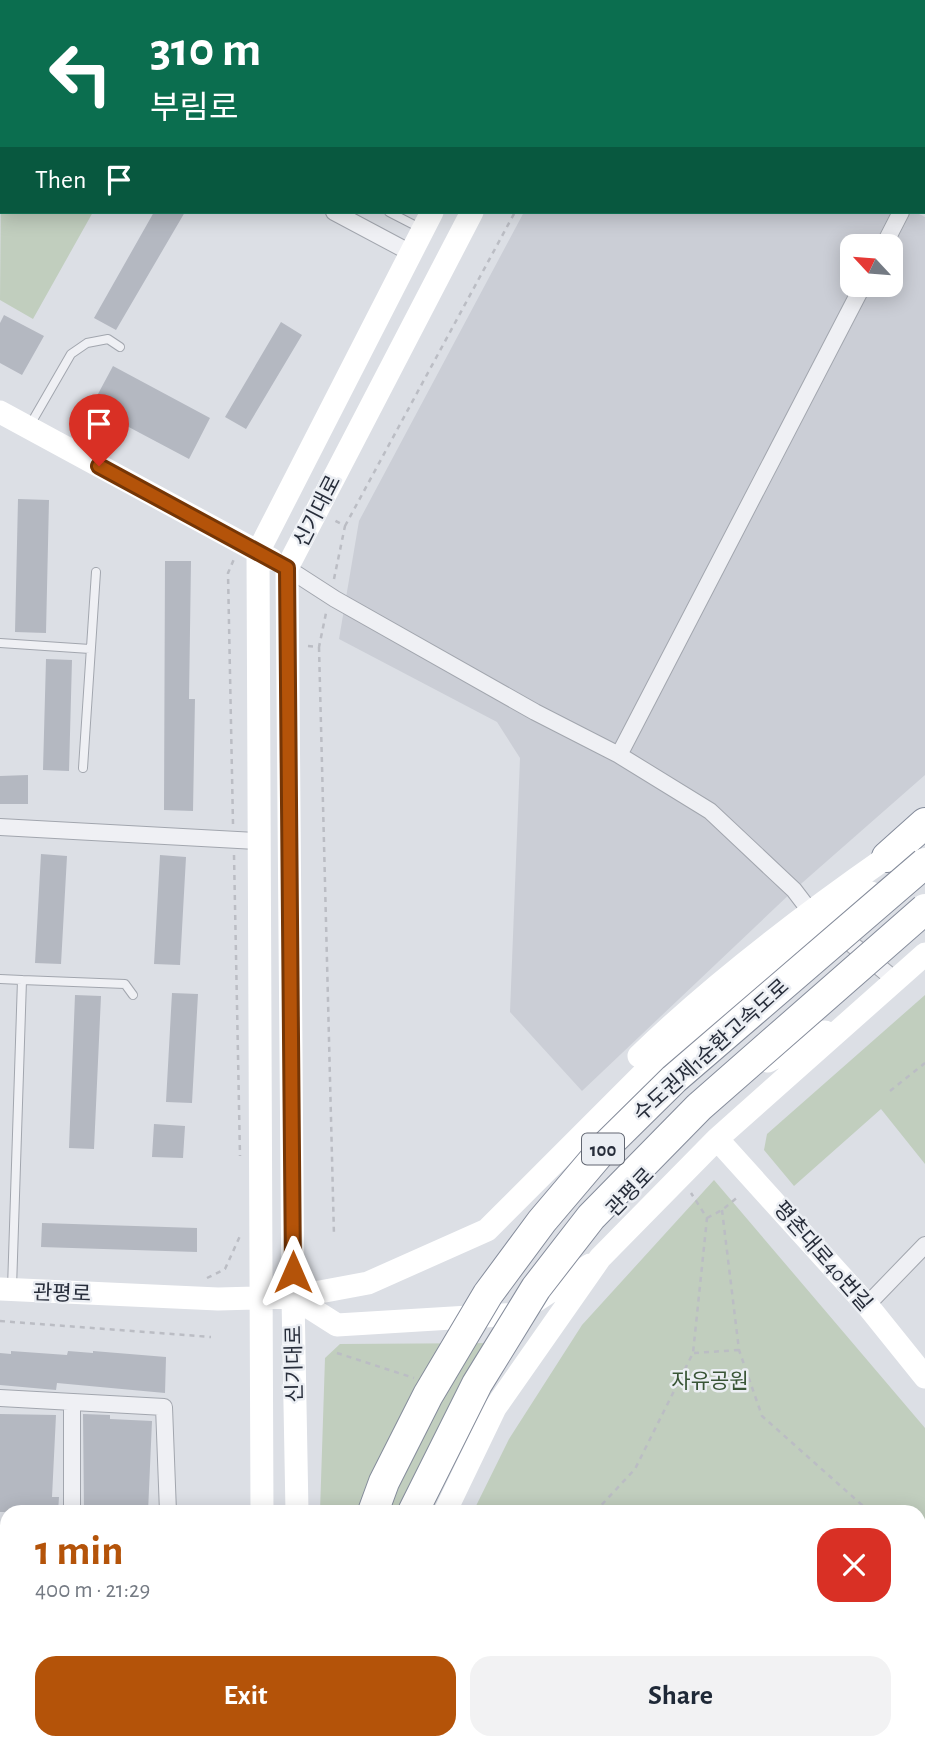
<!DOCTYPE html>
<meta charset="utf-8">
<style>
:root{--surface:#fff;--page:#f2f2f3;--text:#1f2937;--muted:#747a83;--accent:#b45309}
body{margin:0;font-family:"Alegreya Sans","Noto Sans KR",sans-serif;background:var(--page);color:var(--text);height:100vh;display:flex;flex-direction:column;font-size:26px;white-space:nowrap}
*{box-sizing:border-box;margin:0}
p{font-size:23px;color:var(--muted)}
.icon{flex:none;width:38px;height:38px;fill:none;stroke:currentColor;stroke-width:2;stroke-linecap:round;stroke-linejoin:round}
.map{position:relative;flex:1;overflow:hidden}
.drawer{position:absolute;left:0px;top:1505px;width:926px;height:245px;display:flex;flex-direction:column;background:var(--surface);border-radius:21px 21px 0 0;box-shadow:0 4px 18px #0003}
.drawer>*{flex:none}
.hud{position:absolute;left:0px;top:0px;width:926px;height:214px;box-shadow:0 4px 18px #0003;background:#0b6e4f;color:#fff;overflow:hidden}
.needle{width:46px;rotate:296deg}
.controls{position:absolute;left:840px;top:234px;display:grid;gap:14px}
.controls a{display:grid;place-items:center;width:63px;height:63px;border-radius:14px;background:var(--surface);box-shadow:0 4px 18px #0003;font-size:35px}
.pin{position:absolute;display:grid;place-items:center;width:60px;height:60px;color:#fff;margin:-72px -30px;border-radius:50% 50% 50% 0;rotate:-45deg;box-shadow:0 0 7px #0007}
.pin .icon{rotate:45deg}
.me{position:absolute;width:77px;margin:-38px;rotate:0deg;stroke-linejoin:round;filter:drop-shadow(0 0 5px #0008)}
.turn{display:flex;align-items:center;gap:24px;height:147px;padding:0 35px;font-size:32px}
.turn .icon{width:91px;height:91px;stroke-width:2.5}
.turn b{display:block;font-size:49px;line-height:60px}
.then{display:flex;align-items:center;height:66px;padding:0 35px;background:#0003;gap:14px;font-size:26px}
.round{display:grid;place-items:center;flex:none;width:74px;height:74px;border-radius:21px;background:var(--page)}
.summary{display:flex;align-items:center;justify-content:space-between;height:119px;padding:0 35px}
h1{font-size:42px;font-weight:700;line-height:52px;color:var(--accent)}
.primary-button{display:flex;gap:14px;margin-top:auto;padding:14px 35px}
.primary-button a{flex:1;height:80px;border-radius:21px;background:var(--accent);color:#fff;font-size:28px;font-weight:700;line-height:80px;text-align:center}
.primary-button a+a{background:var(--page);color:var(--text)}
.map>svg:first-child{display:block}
.built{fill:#cbced6;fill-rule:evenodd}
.green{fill:#c1cebe}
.building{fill:#b4b8c1}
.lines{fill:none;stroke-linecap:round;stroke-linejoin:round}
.lane-casing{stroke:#a2a6ae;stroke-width:10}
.street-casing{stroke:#a2a6ae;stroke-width:18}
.primary-casing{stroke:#9da3b0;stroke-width:29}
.highway-casing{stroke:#858c9b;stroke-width:32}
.path{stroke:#bbbdc4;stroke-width:2.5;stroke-dasharray:5 5;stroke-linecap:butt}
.lane{stroke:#eff0f4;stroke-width:8}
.street{stroke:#eff0f4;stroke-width:16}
.secondary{stroke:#fff;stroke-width:23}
.primary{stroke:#fff;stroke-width:26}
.highway{stroke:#fff;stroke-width:30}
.highway-bridge-casing{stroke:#858c9b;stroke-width:32;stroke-linecap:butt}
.highway-bridge{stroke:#fff;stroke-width:30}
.route-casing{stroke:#753606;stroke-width:18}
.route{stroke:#b45309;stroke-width:12}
.labels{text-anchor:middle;stroke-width:5;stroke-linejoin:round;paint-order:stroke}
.shield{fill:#ebeef3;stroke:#626772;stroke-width:2}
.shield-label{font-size:19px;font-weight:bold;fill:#272d3a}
.street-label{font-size:21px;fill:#272d3a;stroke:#ebeef3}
.park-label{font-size:21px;fill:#395536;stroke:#ebeef3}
</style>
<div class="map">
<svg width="925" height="1750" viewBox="0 0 925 1750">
<rect width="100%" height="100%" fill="#dcdfe5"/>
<!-- built -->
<path class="built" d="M524,212H915L925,217V775L794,890L582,1091L510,1012L520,758L497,722L339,639L359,521ZM852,247H891V285H852Z"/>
<!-- green -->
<path class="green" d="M2,65V212H93L33,319L0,300Z
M925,995V1164L881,1109L794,1186L764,1150L767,1134Z
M714,1180L925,1428V1750H398L399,1743H919V1512H473L509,1439L582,1325Z
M500,1343L409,1512H320L325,1358L340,1344Z
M94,1743H168V1750H96Z"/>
<!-- building -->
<path class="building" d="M154,212H185L116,330L94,318Z
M4,315L44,336L22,375L0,363V323Z
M281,322L302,335L246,429L225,417Z
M113,366L210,418L189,459L91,407Z
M18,499L49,500L46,633L15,632Z
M165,561H191L189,699H195L193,811L164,810Z
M46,659L72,660L69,771L43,770Z
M28,775V804H0V776Z
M41,854L67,856L61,964L35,963Z
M160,855L186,857L180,965L154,964Z
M172,993L198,994L192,1103L166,1102Z
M75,995L101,996L94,1149L69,1148Z
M154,1124L185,1126L183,1158L152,1157Z
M42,1223L197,1228V1252L41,1247Z
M11,1351L67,1355L68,1351L93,1353V1351L166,1357L165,1393L57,1383L56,1390L0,1385V1353L11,1354Z
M0,1414L56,1415L52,1497H59L58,1512H0Z
M83,1414L110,1415V1419L152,1421L148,1512H84Z"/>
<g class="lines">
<defs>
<path id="lane" d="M157,0V2
M389,212L420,228
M30,425L71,354L87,343L108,339L120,347
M0,643L90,649
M83,768L96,572
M0,979L22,980L12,1288
M22,980L125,984L133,995"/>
<path id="street" d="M0,35L2,36
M0,59L2,56
M334,212L411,253
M883,247L901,212
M287,568L335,599L535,712L619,755L710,811L794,890L810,911L817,916
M619,755L863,285
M0,827L258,841
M837,932L895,980
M867,1305L925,1245
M0,1398L164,1407L168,1512
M72,1402V1512
M0,1664L7,1666
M87,1743L89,1750
M174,1743V1750"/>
<path id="primary" d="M620,0L623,2
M685,0L688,2
M924,140L925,141
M924,183L925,184"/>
<path id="highway" d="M887,857L925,823
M305,1750L306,1743
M340,1750L341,1743"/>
</defs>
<!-- lane casing -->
<use href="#lane" class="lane-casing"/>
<!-- street casing -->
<use href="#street" class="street-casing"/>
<!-- primary casing -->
<use href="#primary" class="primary-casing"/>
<!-- highway casing -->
<use href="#highway" class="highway-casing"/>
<!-- path -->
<path class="path" d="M777,0L780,2
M519,2L520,0
M924,91L925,92
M345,526L515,212
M334,579L345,526L334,520
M308,646L319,647L326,613
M319,647L334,1236
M233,824L228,573L234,559
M234,855L240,1156
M890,1091L925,1063
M722,1210L739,1350L762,1416L862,1505L863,1512
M707,1218L722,1210L739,1196
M207,1278L225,1269L240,1236
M0,1321L211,1337
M337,1353L414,1378
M694,1353L739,1350
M595,1512L635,1469L693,1353L707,1218L691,1193
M919,1644L925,1653
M587,1743V1750
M665,1743L669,1750
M434,1750L435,1743
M898,1750L925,1748"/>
<!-- lane -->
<use href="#lane" class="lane"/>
<!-- street -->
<use href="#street" class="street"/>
<!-- secondary -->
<path class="secondary" d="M562,2L563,0
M0,412L271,559
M639,1056C715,982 801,917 887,857
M768,1061L825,1032
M717,1139L867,1305L925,1377
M0,1289L218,1299L293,1297L368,1283L487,1230L659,1058L743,985L871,893
M293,1297L337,1325L517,1314L528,1302
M528,1306L590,1265
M262,1512L258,552L432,212
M297,1512L293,1297L287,568L472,212
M445,1512L495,1408L600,1258L717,1139L925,954
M271,1743V1750
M366,1750L367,1743"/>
<!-- primary -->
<use href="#primary" class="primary"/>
<!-- highway -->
<use href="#highway" class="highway"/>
<defs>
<path id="highway-bridge" d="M373,1512L384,1482L428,1395L488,1294L542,1221L604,1148L674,1079L925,863
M413,1512L477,1384L536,1288L591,1217L699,1107L925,909"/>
</defs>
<!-- highway-bridge casing -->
<use href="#highway-bridge" class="highway-bridge-casing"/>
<!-- highway-bridge -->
<use href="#highway-bridge" class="highway-bridge"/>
</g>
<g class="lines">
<defs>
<path id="route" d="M99,466L287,568L293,1272"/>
</defs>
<!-- route casing -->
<use href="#route" class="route-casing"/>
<!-- route -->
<use href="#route" class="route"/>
</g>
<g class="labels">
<!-- shield labels -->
<rect class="shield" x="582" y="1133.5" width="42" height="31" rx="5"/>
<g class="shield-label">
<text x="603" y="1156">100</text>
</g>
<!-- street labels -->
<g class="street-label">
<text transform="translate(317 511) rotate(-63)" y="7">신기대로</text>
<text transform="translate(711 1050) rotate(-42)" y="7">수도권제1순환고속도로</text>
<text transform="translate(630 1192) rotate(-46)" y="7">관평로</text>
<text transform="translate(823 1256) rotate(49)" y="7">평촌대로40번길</text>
<text transform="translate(62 1293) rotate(2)" y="7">관평로</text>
<text transform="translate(294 1364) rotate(-91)" y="7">신기대로</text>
</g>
<!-- park labels -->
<g class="park-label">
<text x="710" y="1388">자유공원</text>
</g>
</g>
</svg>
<div class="controls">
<a><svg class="needle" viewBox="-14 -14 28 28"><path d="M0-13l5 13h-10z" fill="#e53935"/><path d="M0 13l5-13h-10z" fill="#747a83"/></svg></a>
</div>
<div class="pin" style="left:99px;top:466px;background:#d93025"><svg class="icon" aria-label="arrive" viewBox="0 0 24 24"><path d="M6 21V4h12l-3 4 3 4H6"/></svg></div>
<svg class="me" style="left:293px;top:1272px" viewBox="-20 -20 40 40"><path d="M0-17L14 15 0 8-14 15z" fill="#b45309" stroke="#fff" stroke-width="4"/></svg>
<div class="hud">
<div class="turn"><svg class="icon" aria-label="left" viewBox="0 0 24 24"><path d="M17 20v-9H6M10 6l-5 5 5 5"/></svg><div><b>310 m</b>부림로</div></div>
<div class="then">Then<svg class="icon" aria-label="arrive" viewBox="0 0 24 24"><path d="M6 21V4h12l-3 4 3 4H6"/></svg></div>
</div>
<section class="drawer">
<div class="summary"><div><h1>1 min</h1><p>400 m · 21:29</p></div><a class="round" style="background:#d93025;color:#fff"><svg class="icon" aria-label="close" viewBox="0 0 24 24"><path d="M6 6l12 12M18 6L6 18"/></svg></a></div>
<div class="primary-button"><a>Exit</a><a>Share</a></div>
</section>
</div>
